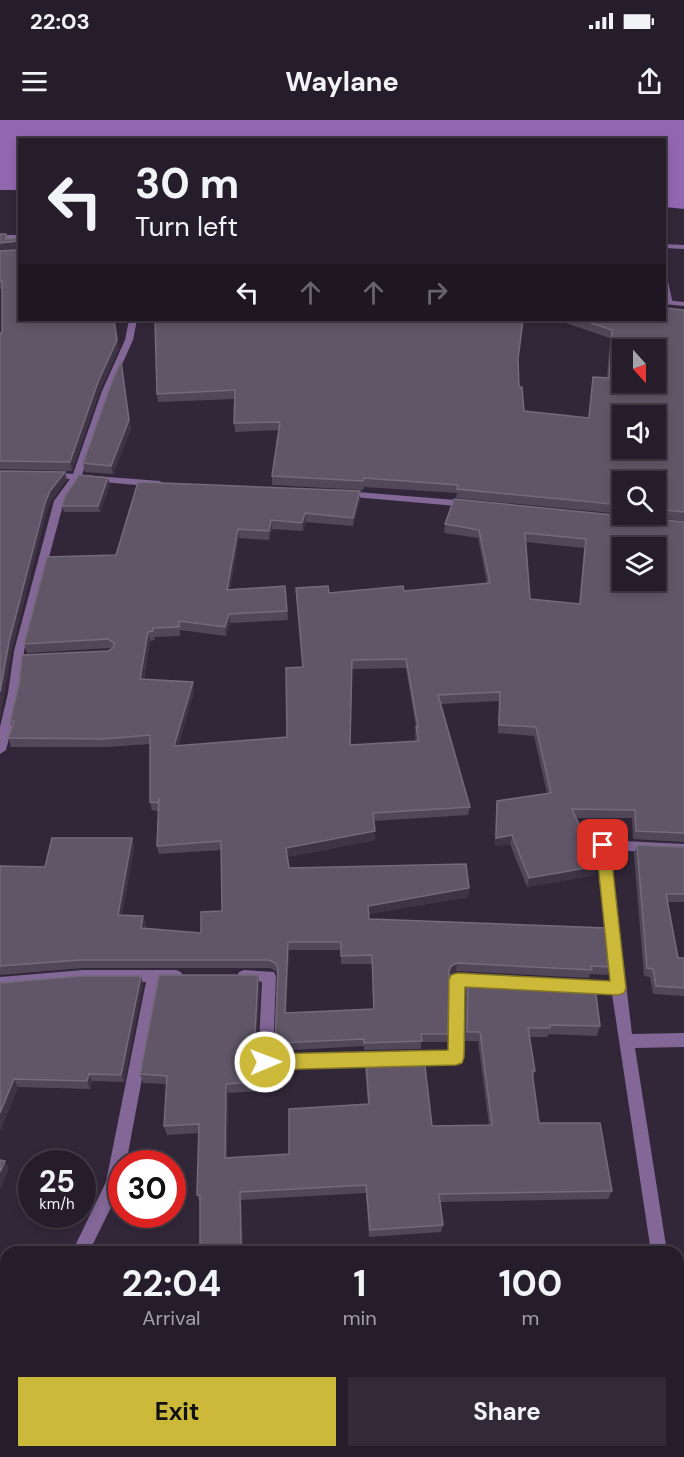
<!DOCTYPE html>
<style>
:root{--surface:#261d2b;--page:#322a37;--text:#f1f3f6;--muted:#a4a2a9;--line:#423b47;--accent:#ccb939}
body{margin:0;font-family:"DM Sans",sans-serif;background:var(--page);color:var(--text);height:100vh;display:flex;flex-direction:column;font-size:22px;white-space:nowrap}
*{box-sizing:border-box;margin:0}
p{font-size:20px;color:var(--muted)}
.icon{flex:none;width:33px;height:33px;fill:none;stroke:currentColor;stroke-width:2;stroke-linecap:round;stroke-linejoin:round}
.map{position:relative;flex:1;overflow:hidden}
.sheet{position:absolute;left:0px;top:1126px;width:684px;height:212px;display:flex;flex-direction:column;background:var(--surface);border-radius:18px 18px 0 0;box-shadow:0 3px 9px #0003,0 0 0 2px var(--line)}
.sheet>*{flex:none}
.hud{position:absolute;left:18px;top:18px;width:648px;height:183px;border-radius:0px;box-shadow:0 3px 9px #0003,0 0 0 2px var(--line);background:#261d2b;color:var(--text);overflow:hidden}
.needle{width:39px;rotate:159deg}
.buttons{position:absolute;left:612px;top:219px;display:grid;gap:12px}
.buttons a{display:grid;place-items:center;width:54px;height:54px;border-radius:0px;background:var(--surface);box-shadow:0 3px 9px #0003,0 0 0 2px var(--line);font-size:30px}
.speed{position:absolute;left:18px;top:1030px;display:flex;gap:12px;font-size:30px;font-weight:700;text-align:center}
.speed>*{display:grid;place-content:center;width:78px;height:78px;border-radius:50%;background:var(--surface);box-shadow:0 3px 9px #0003,0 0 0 2px var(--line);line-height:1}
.speed small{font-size:15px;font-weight:400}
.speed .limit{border:9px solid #d22;background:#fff;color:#111}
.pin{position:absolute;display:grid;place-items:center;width:51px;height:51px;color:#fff;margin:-26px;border-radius:12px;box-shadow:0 3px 9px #0006}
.me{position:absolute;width:66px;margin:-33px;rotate:89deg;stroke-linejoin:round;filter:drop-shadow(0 0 4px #0008)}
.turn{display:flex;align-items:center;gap:21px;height:126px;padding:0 18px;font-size:27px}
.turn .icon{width:78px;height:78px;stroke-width:2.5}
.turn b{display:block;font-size:42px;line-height:51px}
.lanes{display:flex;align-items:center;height:57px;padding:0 18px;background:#0003;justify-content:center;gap:30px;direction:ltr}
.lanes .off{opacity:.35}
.eta{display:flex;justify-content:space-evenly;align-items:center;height:102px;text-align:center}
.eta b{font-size:36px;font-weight:700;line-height:42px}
.action{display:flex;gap:12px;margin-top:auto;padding:12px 18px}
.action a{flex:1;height:69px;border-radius:0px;background:var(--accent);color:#111;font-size:24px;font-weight:700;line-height:69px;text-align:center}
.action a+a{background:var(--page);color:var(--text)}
.status{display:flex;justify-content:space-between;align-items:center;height:42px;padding:0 30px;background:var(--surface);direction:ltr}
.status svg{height:16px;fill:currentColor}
header{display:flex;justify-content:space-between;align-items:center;height:78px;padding:0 18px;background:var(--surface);font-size:27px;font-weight:700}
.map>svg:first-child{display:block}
.water{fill:#9267af}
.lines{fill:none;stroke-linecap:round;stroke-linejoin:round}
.minor{fill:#836797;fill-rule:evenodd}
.tertiary{fill:#836797;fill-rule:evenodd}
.wall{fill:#514759;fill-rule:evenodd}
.shaded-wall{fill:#3f3446}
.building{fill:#605668;stroke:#736a7a;stroke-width:1.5;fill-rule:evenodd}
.route{fill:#ccb939;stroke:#857825;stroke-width:1.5}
</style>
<div class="status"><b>22:03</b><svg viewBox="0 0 49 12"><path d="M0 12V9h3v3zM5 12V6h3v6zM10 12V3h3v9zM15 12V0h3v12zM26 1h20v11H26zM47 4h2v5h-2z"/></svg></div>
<header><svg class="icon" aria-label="menu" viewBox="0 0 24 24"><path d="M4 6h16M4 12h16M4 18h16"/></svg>Waylane<svg class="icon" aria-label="share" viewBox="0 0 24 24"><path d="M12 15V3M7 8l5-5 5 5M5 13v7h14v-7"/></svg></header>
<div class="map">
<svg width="684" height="1337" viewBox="0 0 684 1337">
<rect width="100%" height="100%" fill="#322739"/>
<!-- water -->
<path class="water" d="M0,0H684V89L665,87L664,20H20L19,70H0Z"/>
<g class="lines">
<!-- minor -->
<path class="minor" d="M0,115H20V119H0Z
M664,124L684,125V129L664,128Z
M664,155L667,157L673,184L667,183L664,172Z
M129,200H137L133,220L110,271L82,355L160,361L164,364L160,367L79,360L64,381L24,531L20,573L6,630L0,634V607L8,573L14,531L54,381L70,359L51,358L47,355L51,352L73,354L102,271L125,220Z
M345,371L468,381L473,384L468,387L342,376L341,374Z
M603,720L684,724V734L610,730L632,914L684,913V927L635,928L667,1132H651L612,874L576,870L574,866L576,862L581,860L611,861L597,725L599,721Z
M83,850H176L181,852L183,856L181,860L160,862L126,1044H122V1065L89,1132H72L106,1062L146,862H83L0,869V857Z
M244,850L274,852L276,856L273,935L449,930L450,859L452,855C462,851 477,853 487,857L489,861L487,865L482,867L464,866L463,937L461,942L456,944L265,949L260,947L258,942L262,862L239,860L237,856L239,852Z
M678,1245L684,1247V1301L678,1299Z
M6,1273V1302L0,1304V1275Z"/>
<!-- tertiary -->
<path class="tertiary" d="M664,180L684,182V186L664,184Z"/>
</g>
<!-- wall -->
<path class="wall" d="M6,114L7,119L20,118V200L119,228L100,270L72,351L0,349V213H2V169H0V131L19,129L0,131Z
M684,190V401L623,394H656V362H622V394L456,378L457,373L364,367L363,370L272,365V356L279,310L235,312L234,303L235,279L158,282L157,274L518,240L519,267L524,291L588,298L593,257L607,258L610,218L557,200H664Z
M131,308L113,354L85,352L83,343Z
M110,364L100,392H64L62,386Z
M360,371V380L353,406L306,402L303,411L272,409L269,420L239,418L230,469L285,466L288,500L230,503L226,516L180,510V516L154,517L155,520L150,521L144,559L194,571L178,626L287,617L303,547L329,473L404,471L487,463L478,418L444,413L445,404L684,402V722L633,719L632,698H576L595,755L527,767L510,724L495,726L496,690L497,681L547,673L534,616L498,613L499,581L441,584L470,687L468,695L374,701L375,711V720L287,737L289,748L469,768L468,777L368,794L369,799L611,847L608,855L590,854L589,858L456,851L450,854L449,856L448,914L447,922H421V929L364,930V926L275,931V923L277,854L276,851L270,848H83L0,855V746L45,747L132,718L134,727L122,795L146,805L145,808L201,813L222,791L221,730L159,734L157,726L158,691L152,690L150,682V624L106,627H11L8,618L12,607L10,602L111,529L110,528L27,533L24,524L116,435ZM526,422L584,428L579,484L530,479ZM406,548L416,607L415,616L416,621L350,625L352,549ZM289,830H341V844H372L373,889L286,893Z
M637,725L684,727V782H668L678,838H684V876L653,874L650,857L644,856L634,734Z
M468,859L600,906L597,916L549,914L547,917H530L535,951L533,958L539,1003L612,1071L608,1079L440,1082L443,1105L441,1112L369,1117L366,1073L241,1080L243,1128L200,1132V1083L197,1075L199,1013L167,1015L164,1006L166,964L143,963L140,954L260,864L256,936L258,940L273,942L274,970L228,973L227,1038L289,1034L368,984L365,949L366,940L432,1006L489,1005L478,921H465L466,868Z
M0,863L143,864L124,962L92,961L90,969L18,967L0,1011Z
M56,1332H155V1337H56Z"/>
<!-- shaded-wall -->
<path class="shaded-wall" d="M6,114L8,122L18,121L20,129L0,131V123L6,119Z
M115,200L119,228L100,270L72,351L70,342Z
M122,250L131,308L113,354L111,346Z
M65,352L67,360L52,380L47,391L12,530L0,599V572L9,522L45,383L50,371Z
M108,358L110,364L100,392L98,386Z
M360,371V380L353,406V398Z
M305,393L306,402L303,411L302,403Z
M271,400L272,409L269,420V411Z
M238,409L239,418L228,478L227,470Z
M229,494L230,503L226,516L225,507Z
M148,512L150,521L142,568L140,559Z
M193,562L194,571L176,635L174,626Z
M375,711V720L287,737L286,728Z
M512,715L510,724L495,726L496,718Z
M132,718L134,727L121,803L118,795Z
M598,746L595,755L527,767L529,758Z
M469,768L468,777L367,794L368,786Z
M143,796L146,805L143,816L141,808Z
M288,822L289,830L286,901L285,893Z
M457,843L456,851L450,854L448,859L449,851L451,846Z
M258,855L260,864L256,942L254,933Z
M141,856L143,864L124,962L121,955Z
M89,954L92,961L90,969L87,961Z
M14,959L18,967L0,1011V993Z
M226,964L228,973L226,1046L225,1038Z
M5,1041L9,1048L0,1070V1052Z
M240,1072L241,1080L243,1132L241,1127Z
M151,1332H155V1337H152L151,1335Z"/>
<!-- building -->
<path class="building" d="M0,114H6V119L20,118V122L18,121L0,123Z
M20,127V200H114L117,220L98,262L70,342L0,341V213H2V161H0V131L18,130Z
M664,188L684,190V392L656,389V362H622V385L457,369L458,365L364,358L363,361L272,356L280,302L234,303L235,270L157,274L155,200H523L518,239L519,267H522L524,291L589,298L593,257L609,258L612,210L582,200H664ZM622,230H656V262H622ZM622,296H656V328H622Z
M121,241L129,300L111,346L83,343L111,264Z
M0,351L65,352L50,371L45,383L9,522L0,572Z
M79,355L108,358L98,386H62L65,376Z
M138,362L360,371L353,398L305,393L302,403L271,400L269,411L238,409L227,470L285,466L287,491L229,494L225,507L179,501V507L153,508V511L148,512L140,559L193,562L174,626L287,617L286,548L303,547L296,468L328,466L329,473L403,466L404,471L490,463L479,410L445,404L454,379L684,402V713L636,711L635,690L572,689L598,746L529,758L512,715L496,718L497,681L551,673L536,607L499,605L500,572L438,575L470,687L373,693L375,711L286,728L289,748L466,744L469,768L368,786L369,799L607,808L611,847L591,846L592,850L457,843L451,846L449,851L448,914H421L422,921L364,923V919L275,923L278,848L275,843L269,840H80L0,846V746L45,747L52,718H132L118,795L143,796L141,808L201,813V792L222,791L221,721L157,726L159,678L158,683L150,682V615L104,619L8,618L14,601L10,602L19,564L22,535L108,531L114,527V523L108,519L24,524L47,437L116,435ZM525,413L586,419L580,484L530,479ZM622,428H656V460H622ZM406,539L418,607H416L419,621L350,625L352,540ZM288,822H341V836L372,835L374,889L285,893Z
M637,725L684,727V774H666L678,838H684V868L656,866L653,849L647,848Z
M159,855H258L254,933L258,940L273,942V961L226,964L225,1038L289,1034V989L369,984L366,940L424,938L432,1006L492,1005L480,912H467L468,859L595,866L600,906L550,905V908H528L535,951H532L539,1003H600L612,1071L439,1074L443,1105L370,1110L366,1065L240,1072L241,1127L318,1132H200V1075H197L199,1004L164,1006L167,956L140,954Z
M80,856H141L121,955L89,954L87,961L14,959L0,993V863Z
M0,1040L5,1041L0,1052Z
M56,1332H151V1335L56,1337Z
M286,1332H550L551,1337H286Z"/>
<!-- route -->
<path class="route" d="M603,719L608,721L610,725L626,868L624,873L618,875L465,867L464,937L462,943L456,945L265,950L259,948L256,942L259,936L265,934L448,930L449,860L451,855L457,853L610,861L596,725L598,721Z"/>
</svg>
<div class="buttons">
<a><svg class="needle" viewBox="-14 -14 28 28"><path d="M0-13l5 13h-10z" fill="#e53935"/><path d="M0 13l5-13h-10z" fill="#a4a2a9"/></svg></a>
<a><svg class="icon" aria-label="sound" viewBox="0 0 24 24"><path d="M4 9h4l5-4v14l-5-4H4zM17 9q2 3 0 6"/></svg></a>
<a><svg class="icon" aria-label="search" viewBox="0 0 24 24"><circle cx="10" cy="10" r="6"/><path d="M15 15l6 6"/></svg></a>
<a><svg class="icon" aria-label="layers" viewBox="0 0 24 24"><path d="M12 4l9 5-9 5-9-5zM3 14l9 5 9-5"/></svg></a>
</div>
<div class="speed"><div>25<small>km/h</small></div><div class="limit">30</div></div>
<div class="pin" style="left:603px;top:725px;background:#d93025"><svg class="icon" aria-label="arrive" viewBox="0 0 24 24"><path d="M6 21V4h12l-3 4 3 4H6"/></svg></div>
<svg class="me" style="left:265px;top:942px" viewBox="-20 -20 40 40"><circle r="17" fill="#ccb939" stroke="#fff" stroke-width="3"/><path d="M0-11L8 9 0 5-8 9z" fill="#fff"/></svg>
<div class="hud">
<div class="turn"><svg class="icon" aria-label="left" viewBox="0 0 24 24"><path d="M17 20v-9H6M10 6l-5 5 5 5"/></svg><div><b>30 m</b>Turn left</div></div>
<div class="lanes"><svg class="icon" aria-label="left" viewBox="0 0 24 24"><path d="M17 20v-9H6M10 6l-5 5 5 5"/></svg><svg class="icon off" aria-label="ahead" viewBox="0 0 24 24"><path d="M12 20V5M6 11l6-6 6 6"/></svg><svg class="icon off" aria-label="ahead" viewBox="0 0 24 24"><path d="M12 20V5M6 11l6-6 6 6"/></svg><svg class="icon off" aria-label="right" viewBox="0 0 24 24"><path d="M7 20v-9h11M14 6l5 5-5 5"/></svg></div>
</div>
<section class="sheet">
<div class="eta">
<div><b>22:04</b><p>Arrival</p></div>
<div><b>1</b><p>min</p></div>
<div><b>100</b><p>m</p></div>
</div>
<div class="action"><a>Exit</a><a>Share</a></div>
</section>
</div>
